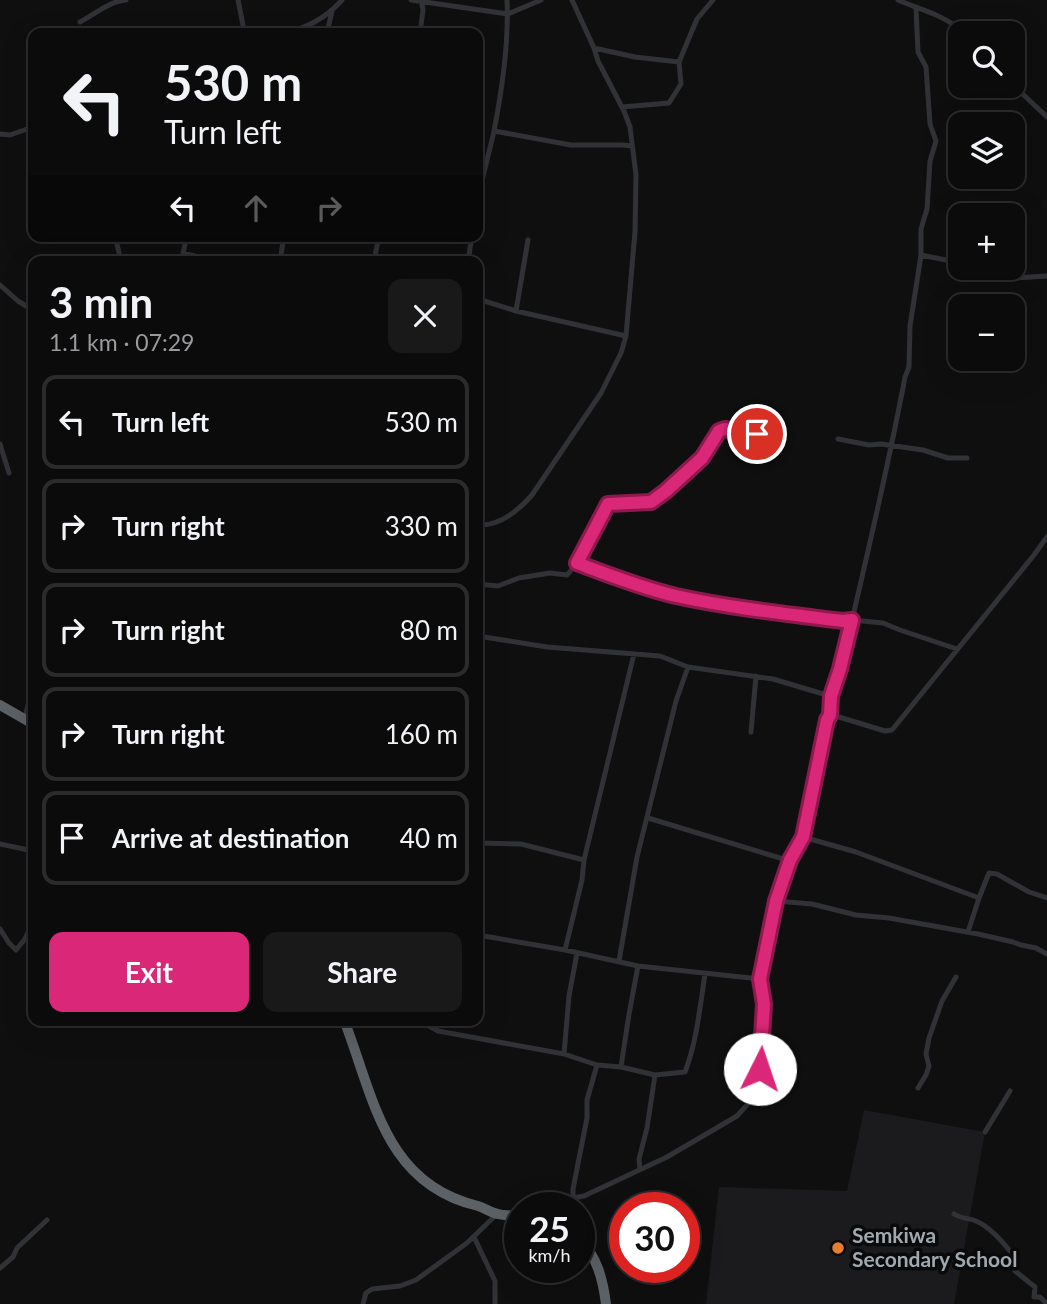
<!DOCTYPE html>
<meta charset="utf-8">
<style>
:root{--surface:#0b0b0c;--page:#19191a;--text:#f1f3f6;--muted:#9a9b9d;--line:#2b2b2d;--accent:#db2777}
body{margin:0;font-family:Lato,sans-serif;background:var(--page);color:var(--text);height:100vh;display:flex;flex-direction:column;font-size:26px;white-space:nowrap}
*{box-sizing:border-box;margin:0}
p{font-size:23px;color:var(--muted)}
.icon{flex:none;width:38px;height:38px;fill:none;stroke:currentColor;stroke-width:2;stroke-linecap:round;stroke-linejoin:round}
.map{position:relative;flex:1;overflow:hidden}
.details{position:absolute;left:28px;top:256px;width:455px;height:770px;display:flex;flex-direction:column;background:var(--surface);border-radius:14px;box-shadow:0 7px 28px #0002,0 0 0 2px var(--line)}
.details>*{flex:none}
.hud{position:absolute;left:28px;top:28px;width:455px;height:214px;border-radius:14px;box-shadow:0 7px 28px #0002,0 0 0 2px var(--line);background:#0b0b0c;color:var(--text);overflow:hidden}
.buttons{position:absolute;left:948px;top:21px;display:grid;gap:14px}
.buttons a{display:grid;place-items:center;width:77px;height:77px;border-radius:14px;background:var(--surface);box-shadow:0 7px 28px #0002,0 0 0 2px var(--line);font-size:35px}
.speed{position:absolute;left:504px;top:1192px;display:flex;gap:14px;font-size:35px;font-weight:700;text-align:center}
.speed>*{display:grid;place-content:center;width:91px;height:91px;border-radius:50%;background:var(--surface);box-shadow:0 7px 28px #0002,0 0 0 2px var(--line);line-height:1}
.speed small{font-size:18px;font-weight:400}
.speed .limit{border:10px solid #d22;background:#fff;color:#111}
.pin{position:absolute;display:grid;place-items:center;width:60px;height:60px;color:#fff;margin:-30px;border:4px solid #fff;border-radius:50%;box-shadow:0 2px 7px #0007}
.me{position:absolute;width:77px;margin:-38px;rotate:4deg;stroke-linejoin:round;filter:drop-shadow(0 0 5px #0008)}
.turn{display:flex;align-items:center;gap:24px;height:147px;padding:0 21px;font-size:32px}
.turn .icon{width:91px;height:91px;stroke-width:2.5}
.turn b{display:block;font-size:49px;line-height:60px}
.lanes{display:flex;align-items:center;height:66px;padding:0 21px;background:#0003;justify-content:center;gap:35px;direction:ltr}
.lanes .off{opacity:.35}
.round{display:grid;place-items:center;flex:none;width:74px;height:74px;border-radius:14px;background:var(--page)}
.overview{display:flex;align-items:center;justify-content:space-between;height:119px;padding:0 21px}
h1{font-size:42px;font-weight:700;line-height:52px}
.action{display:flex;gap:14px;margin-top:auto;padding:14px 21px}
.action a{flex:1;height:80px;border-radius:14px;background:var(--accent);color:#fff;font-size:28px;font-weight:700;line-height:80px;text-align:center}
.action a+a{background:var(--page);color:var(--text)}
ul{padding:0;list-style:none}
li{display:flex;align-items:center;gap:21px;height:94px;margin:0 14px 10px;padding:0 7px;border:4px solid var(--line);border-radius:14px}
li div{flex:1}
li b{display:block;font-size:26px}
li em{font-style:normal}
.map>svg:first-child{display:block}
.built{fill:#1b1b1d}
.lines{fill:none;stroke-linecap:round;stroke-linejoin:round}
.street{stroke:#303235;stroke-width:5}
.highway{stroke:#5c6165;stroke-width:10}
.route-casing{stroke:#8e194d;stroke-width:18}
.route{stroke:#db2777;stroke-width:12}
.poi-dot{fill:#e77d30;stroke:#0a0a0b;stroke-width:2.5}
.labels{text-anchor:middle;stroke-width:7;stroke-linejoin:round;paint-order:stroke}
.poi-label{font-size:21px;font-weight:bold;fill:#a1a9b0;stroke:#0a0a0b;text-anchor:start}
</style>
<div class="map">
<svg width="1047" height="1304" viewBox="0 0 1047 1304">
<rect width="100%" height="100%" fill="#0f0f10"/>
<!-- built -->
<path class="built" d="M864,1110L985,1132L954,1304H706L719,1187L847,1191Z"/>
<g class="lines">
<!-- street -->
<path class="street" d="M238,0L244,30
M411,0L508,14L541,0
M898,0C923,11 943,14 964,33
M80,22C95,14 110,1 126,0
M214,33L244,30L272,33
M282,33C305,30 327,17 342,0
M327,33L332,11
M420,33L423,10L421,0
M594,48L635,57L679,62
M1013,85L1047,117
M622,107L669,103L681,84L679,62L697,19L713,0
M494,131L571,145H623L632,146
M0,134L10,135L33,127
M478,200C482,177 489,154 494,131C502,90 509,42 507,0
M115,236L121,261
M187,236L183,253L215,261
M448,236L471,242
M921,255L961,263
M280,261L284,236
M374,261L379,236
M468,261L472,236
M981,268L1014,278L1047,276
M0,285L18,301L31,309L33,308
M478,299L516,311L626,336
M516,311L528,240
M838,439L869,445L881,444L923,450L948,458H967
M0,444L9,473
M478,525C500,526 518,511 532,495L601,393L621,353L626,336L635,232L636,175L630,127L624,111L598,61L594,48L572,0
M577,563C609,575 642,588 676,596C731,608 787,614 843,621L852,620L883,623L900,630L957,649
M478,584L498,586L519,578L550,573L567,575L577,563L608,504L651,502L666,491L702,458L719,431L725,429L757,434L771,431
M478,636L547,647L660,656L688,667L773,679L830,696
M829,714L885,731L892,730L1034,555L1047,537
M25,718L33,683
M751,732L756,676
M648,818L790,861
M803,837L856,852L979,898L989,873L997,874L1029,892L1047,898
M478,843L521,844L584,860
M0,844L33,851
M776,901L812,904L856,915L889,918L978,934L1013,942L1021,945L1036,948L1047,954
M0,929L9,943L16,950L25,939L33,921
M968,932L979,898
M478,935L565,950L638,966L760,979
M565,950L582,880L584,860L634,654
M619,961L637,857L676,701L688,667
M430,1020L429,1026L438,1031L564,1054L597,1065L621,1067L655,1075L685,1072C697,1041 700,1006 705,974
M564,1054L569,996L577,953
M621,1067L629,1014L638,966
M918,1088L926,1075L929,1066L926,1054L929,1038L942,1001L956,977
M985,1132L1010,1091
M640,1169L639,1159L647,1128L655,1075
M573,1198V1189L587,1118V1100L597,1065
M552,1208L573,1198L584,1196L667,1157L737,1116L747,1105L756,1088L759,1069L764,1004L760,979L776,901L790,861L803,837L827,720C831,711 828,702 832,694C839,674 844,653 849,633C869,548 889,463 905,377L909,367L910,326L921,255V229L927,209L930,161L936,141L930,124L926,67L918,52L916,8
M954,1214C962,1219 969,1218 976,1221C992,1228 1004,1244 1015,1257V1271L1035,1287L1034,1297H1040L1047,1304
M474,1237L495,1281V1304
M0,1268L13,1257L17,1248L47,1220
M363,1304L366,1293L372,1289L400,1286L416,1280L467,1243L497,1214"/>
<!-- highway -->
<path class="highway" d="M0,705L33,724
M344,1020C374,1097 384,1184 478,1206C485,1208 491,1213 498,1214C505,1216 513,1215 520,1216
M579,1238C597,1256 603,1280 606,1304"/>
</g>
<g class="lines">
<defs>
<path id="route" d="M757,434L725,429L719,431L702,458L666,491L651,502L608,504L577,563C609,575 642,588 676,596C731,608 787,614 843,621L852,620L840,669L831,696L830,715L827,720L803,837L790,860L776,901L760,979L764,1004L760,1069"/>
</defs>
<!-- route casing -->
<use href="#route" class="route-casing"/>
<!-- route -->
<use href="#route" class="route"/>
</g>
<!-- markers -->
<circle class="poi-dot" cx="838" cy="1248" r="7"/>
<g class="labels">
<!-- poi labels -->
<g class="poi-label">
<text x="852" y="1243">Semkiwa<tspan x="852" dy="24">Secondary School</tspan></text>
</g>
</g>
</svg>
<div class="buttons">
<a><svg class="icon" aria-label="search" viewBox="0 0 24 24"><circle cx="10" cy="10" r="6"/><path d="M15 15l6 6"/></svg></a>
<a><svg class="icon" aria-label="layers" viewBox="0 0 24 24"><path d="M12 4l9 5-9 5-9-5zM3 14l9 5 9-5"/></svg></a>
<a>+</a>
<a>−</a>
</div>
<div class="speed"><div>25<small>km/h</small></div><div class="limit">30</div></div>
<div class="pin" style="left:757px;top:434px;background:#d93025"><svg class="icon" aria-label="arrive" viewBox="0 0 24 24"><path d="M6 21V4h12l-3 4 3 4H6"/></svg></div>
<svg class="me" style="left:760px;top:1069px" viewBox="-20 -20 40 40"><circle r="19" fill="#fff"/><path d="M0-13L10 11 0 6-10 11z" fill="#db2777"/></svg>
<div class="hud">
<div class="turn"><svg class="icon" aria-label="left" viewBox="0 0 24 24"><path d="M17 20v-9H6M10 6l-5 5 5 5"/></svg><div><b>530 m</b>Turn left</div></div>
<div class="lanes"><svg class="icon" aria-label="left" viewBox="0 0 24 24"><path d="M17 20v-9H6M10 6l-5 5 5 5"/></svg><svg class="icon off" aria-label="ahead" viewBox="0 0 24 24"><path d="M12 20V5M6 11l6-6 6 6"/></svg><svg class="icon off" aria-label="right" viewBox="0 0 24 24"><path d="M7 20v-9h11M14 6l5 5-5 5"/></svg></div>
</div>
<section class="details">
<div class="overview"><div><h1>3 min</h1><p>1.1 km · 07:29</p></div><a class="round"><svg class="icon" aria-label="close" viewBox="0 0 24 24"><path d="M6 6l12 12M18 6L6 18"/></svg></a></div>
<ul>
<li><svg class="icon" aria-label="left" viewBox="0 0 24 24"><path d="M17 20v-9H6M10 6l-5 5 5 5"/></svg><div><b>Turn left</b></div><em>530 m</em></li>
<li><svg class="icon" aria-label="right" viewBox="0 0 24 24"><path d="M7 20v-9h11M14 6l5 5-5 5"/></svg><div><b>Turn right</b></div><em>330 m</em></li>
<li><svg class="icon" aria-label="right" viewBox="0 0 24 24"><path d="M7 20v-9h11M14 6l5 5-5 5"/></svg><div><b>Turn right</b></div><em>80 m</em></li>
<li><svg class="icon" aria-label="right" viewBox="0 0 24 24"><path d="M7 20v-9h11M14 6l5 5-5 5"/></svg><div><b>Turn right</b></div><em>160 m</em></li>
<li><svg class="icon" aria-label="arrive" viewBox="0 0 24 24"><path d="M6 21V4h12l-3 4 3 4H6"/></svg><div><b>Arrive at destination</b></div><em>40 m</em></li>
</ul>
<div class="action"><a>Exit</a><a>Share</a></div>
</section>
</div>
